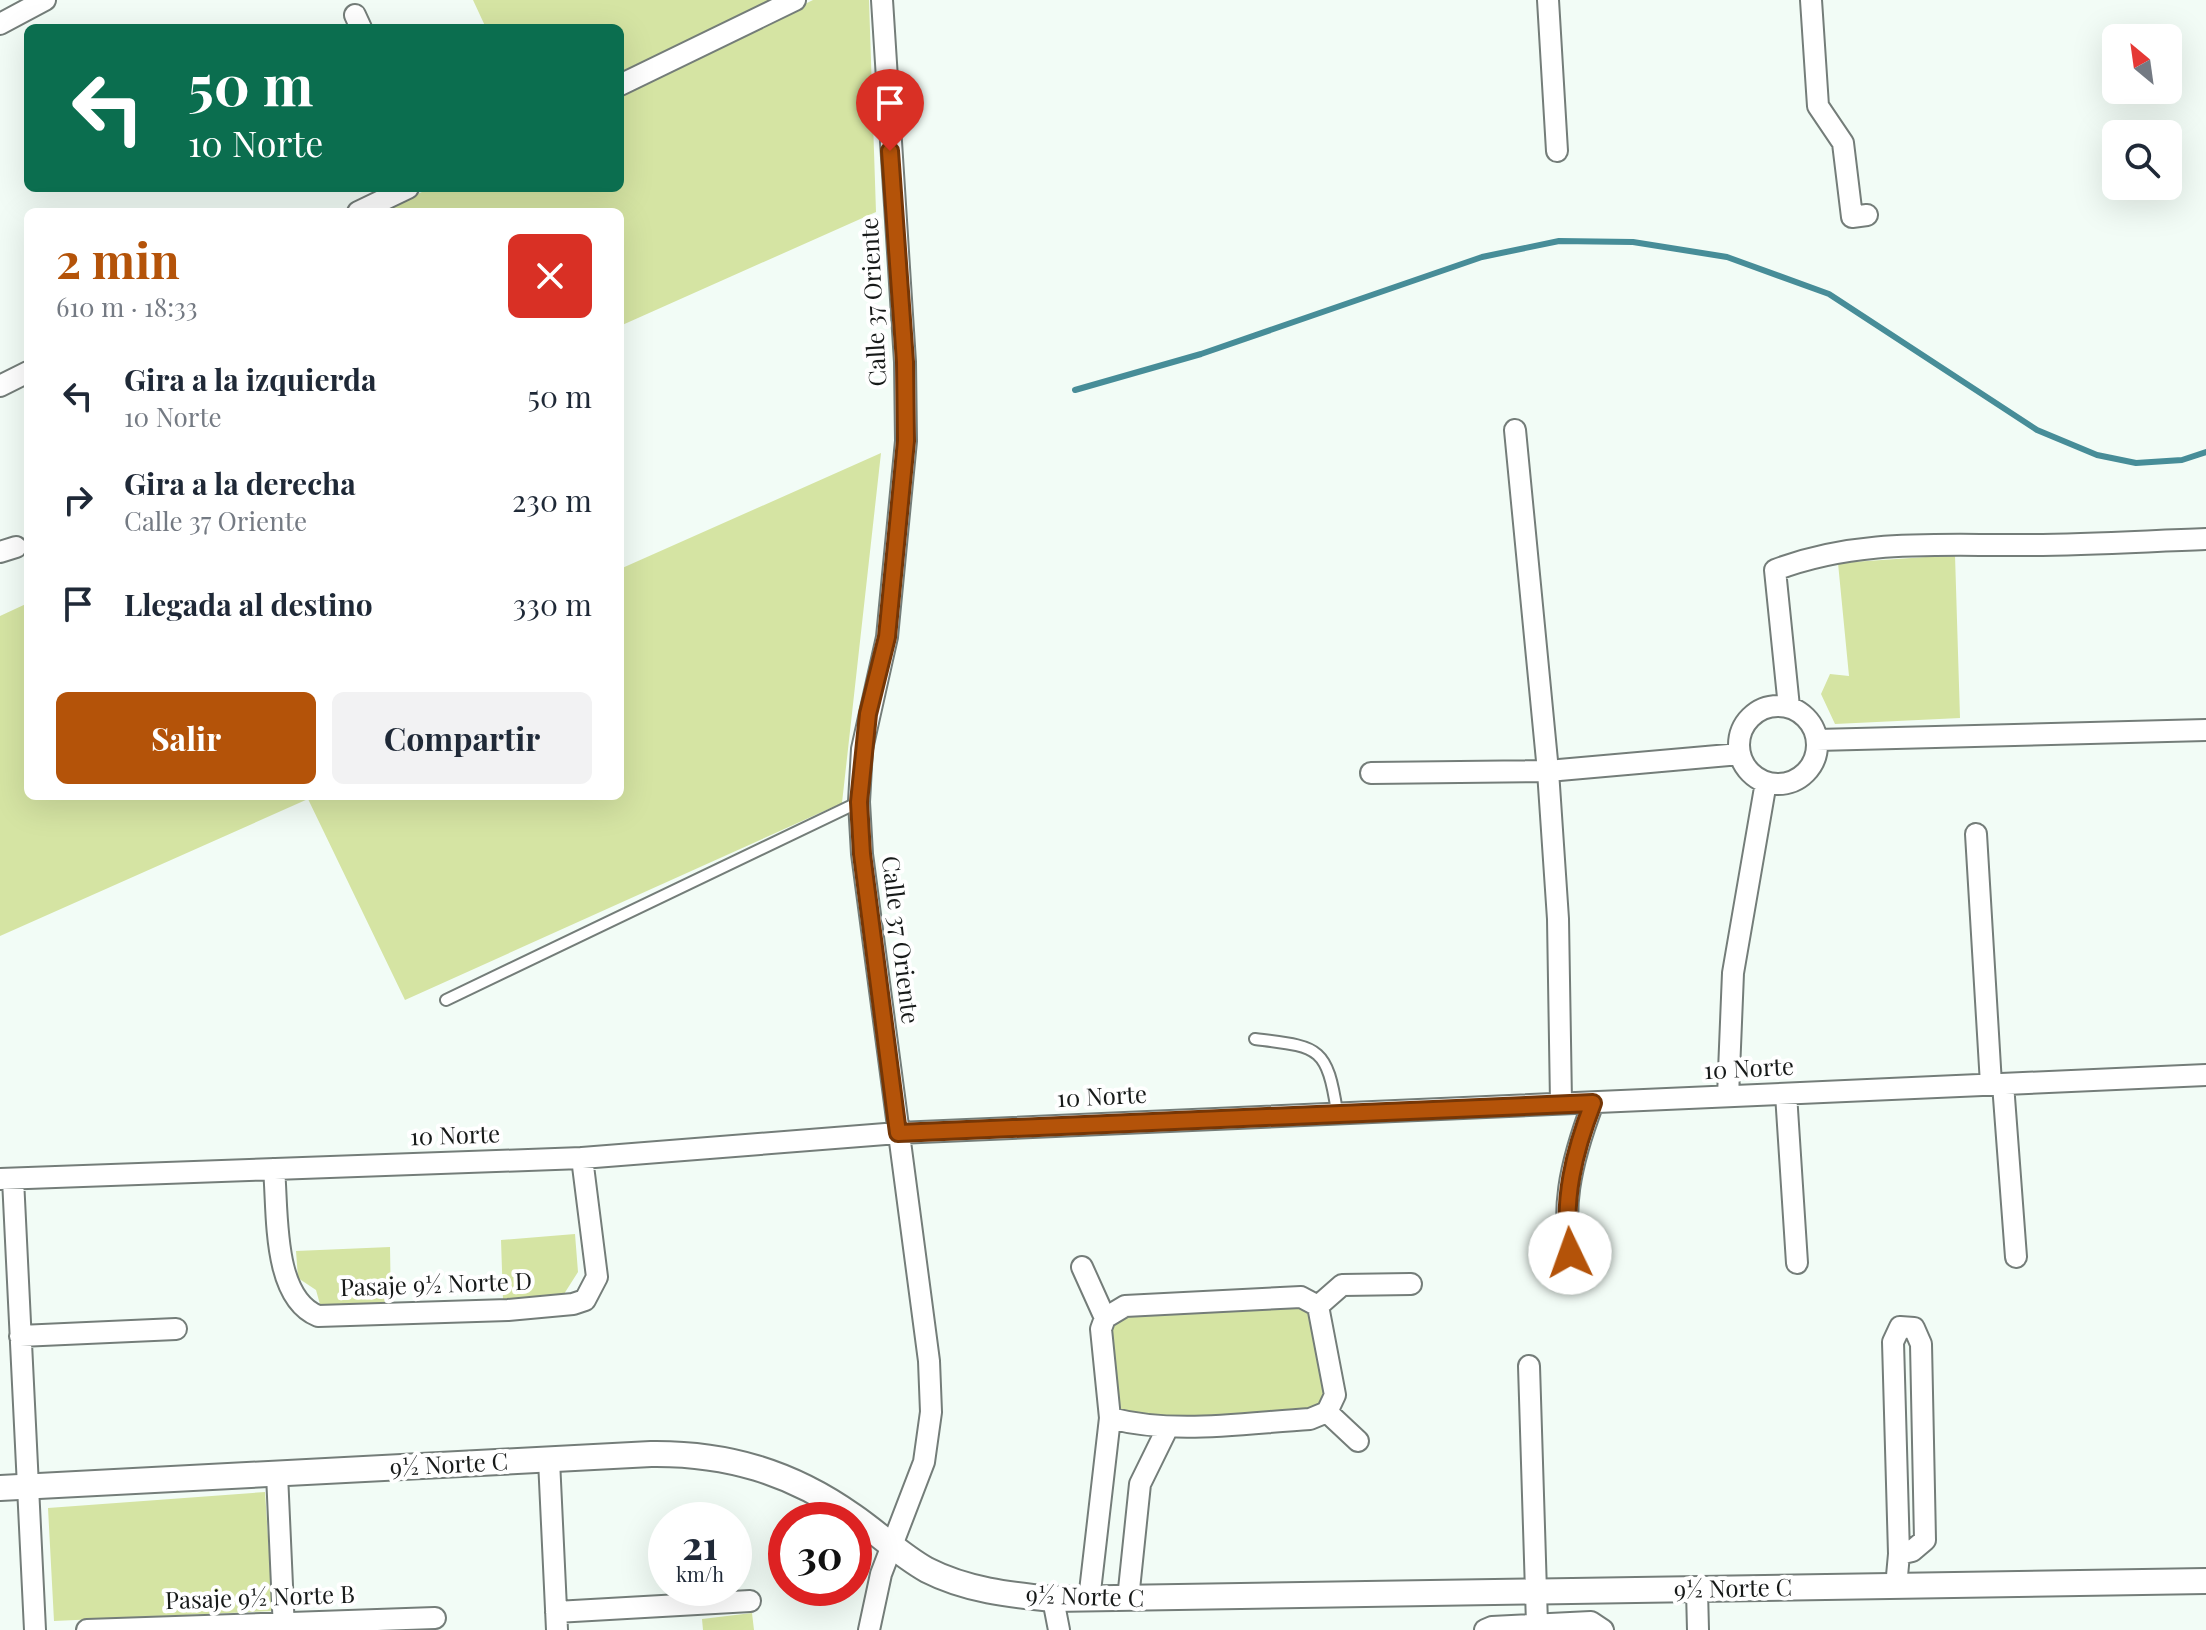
<!DOCTYPE html>
<html lang="es">
<meta charset="utf-8">
<style>
:root{--surface:#fff;--page:#f2f2f3;--text:#1f2937;--muted:#747a83;--accent:#b45309}
body{margin:0;font-family:"Playfair Display",serif;background:var(--page);color:var(--text);height:100vh;display:flex;flex-direction:column;font-size:30px;white-space:nowrap}
*{box-sizing:border-box;margin:0}
p{font-size:26px;color:var(--muted)}
.icon{flex:none;width:44px;height:44px;fill:none;stroke:currentColor;stroke-width:2;stroke-linecap:round;stroke-linejoin:round}
.map{position:relative;flex:1;overflow:hidden}
.details{position:absolute;left:24px;top:208px;width:600px;height:592px;display:flex;flex-direction:column;background:var(--surface);border-radius:12px;box-shadow:0 8px 32px #0002}
.details>*{flex:none}
.guide{position:absolute;left:24px;top:24px;width:600px;height:168px;border-radius:12px;box-shadow:0 8px 32px #0002;background:#0b6e4f;color:#fff;overflow:hidden}
.needle{width:52px;rotate:331deg}
.tools{position:absolute;left:2102px;top:24px;display:grid;gap:16px}
.tools a{display:grid;place-items:center;width:80px;height:80px;border-radius:12px;background:var(--surface);box-shadow:0 8px 32px #0002;font-size:40px}
.speed{position:absolute;left:648px;top:1502px;display:flex;gap:16px;font-size:40px;font-weight:700;text-align:center}
.speed>*{display:grid;place-content:center;width:104px;height:104px;border-radius:50%;background:var(--surface);box-shadow:0 8px 32px #0002;line-height:1}
.speed small{font-size:20px;font-weight:400}
.speed .limit{border:12px solid #d22;background:#fff;color:#111}
.pin{position:absolute;display:grid;place-items:center;width:68px;height:68px;color:#fff;margin:-82px -34px;border-radius:50% 50% 50% 0;rotate:-45deg;box-shadow:0 0 8px #0007}
.pin .icon{rotate:45deg}
.me{position:absolute;width:88px;margin:-44px;rotate:357deg;stroke-linejoin:round;filter:drop-shadow(0 0 6px #0008)}
.turn{display:flex;align-items:center;gap:28px;height:168px;padding:0 32px;font-size:36px}
.turn .icon{width:104px;height:104px;stroke-width:2.5}
.turn b{display:block;font-size:56px;line-height:68px}
.round{display:grid;place-items:center;flex:none;width:84px;height:84px;border-radius:12px;background:var(--page)}
.summary{display:flex;align-items:center;justify-content:space-between;height:136px;padding:0 32px}
h1{font-size:48px;font-weight:700;line-height:60px;color:var(--accent)}
.cta{display:flex;gap:16px;margin-top:auto;padding:16px 32px}
.cta a{flex:1;height:92px;border-radius:12px;background:var(--accent);color:#fff;font-size:32px;font-weight:700;line-height:92px;text-align:center}
.cta a+a{background:var(--page);color:var(--text)}
ul{padding:0;list-style:none}
li{display:flex;align-items:center;gap:24px;height:104px;padding:0 32px}
li div{flex:1}
li b{display:block;font-size:30px}
li em{font-style:normal}
.map>svg:first-child{display:block}
.green{fill:#d5e4a3}
.lines{fill:none;stroke-linecap:round;stroke-linejoin:round}
.stream{stroke:#478d98;stroke-width:6}
.service-casing{stroke:#747d79;stroke-width:14}
.minor-casing{stroke:#747d79;stroke-width:24}
.tertiary-casing{stroke:#747d79;stroke-width:28}
.service{stroke:#fff;stroke-width:10}
.minor{stroke:#fff;stroke-width:20}
.tertiary{stroke:#fff;stroke-width:24}
.route-casing{stroke:#753606;stroke-width:20}
.route{stroke:#b45309;stroke-width:14}
.labels{text-anchor:middle;stroke-width:8;stroke-linejoin:round;paint-order:stroke}
.street-label{font-size:24px;fill:#171a19;stroke:#fff}
</style>
<div class="map">
<svg width="2206" height="1630" viewBox="0 0 2206 1630">
<rect width="100%" height="100%" fill="#f2fcf6"/>
<!-- green -->
<path class="green" d="M473,0H788L620,85V28H486Z
M813,0H869L876,212L620,326V212H381L430,188H620V95Z
M881,453L842,803L405,1000L308,799L0,936V616L28,603V796H620V569Z
M1955,555L1960,718L1835,724L1821,694L1830,674L1849,676L1838,563Z
M575,1234L578,1272L564,1294L503,1300L501,1240Z
M390,1247L391,1308H321L316,1290L298,1278L296,1251Z
M1306,1298L1335,1395L1321,1416L1110,1418L1105,1318Z
M265,1492L273,1611L54,1621L48,1508Z
M752,1613L754,1630H703L702,1619Z"/>
<g class="lines">
<!-- stream -->
<path class="stream" d="M1075,390L1201,354L1482,257L1559,241L1633,242L1727,257L1829,294L2037,430L2097,455L2136,463L2182,460L2206,452"/>
<defs>
<path id="service" d="M446,1000L859,802
M1255,1039C1318,1047 1327,1045 1337,1112"/>
<path id="minor" d="M1548,0L1557,151
M1811,0L1818,106L1843,143L1852,217L1867,215
M355,15L361,28
M0,24L45,0
M620,85L795,0
M358,212L408,188
M0,386L28,372
M1515,430L1548,771L1558,919L1561,1102
M0,552L16,547
M1739 745a39 39 0 1 1 78 0a39 39 0 1 1-78 0Z
M1789,707L1775,570C1859,538 1940,546 2028,545C2088,545 2147,541 2206,539
M1817,740L2206,730
M1371,773L1548,771L1740,754
M1976,834L1991,1084
M2003,1084L2016,1257
M1786,1094L1797,1263
M1728,1096L1733,973L1766,782
M274,1169C278,1213 272,1297 318,1316L508,1310L573,1304L585,1300L597,1277L582,1158
M0,1179L582,1158L898,1133L2206,1075
M13,1179L35,1630
M1082,1267L1105,1318
M1577,1275C1556,1216 1572,1159 1593,1103
M1318,1306L1335,1395L1327,1412
M20,1336L176,1329
M1529,1366L1537,1624
M1327,1412L1358,1441
M1110,1418C1174,1435 1244,1423 1310,1419L1327,1412
M549,1460L557,1630
M277,1474L284,1630
M1896,1587L1899,1554L1893,1342L1900,1327L1914,1328L1921,1344L1925,1540L1912,1551L1899,1554
M1697,1590L1698,1630
M1053,1599L1059,1630
M1128,1599L1140,1484L1168,1427
M1089,1600L1110,1418L1101,1329L1105,1318L1125,1306L1301,1297L1318,1306L1342,1285L1411,1284
M556,1612L750,1601
M87,1630L435,1618
M869,1630L881,1574L924,1462L931,1412L929,1361L862,854L859,802L862,749L887,637L906,441L905,362L882,0
M1485,1630L1492,1627L1591,1622L1603,1630"/>
<path id="tertiary" d="M0,1488L651,1454C726,1453 791,1472 853,1516C878,1533 900,1555 927,1570C966,1590 1010,1595 1053,1599L2206,1581"/>
</defs>
<!-- service casing -->
<use href="#service" class="service-casing"/>
<!-- minor casing -->
<use href="#minor" class="minor-casing"/>
<!-- tertiary casing -->
<use href="#tertiary" class="tertiary-casing"/>
<!-- service -->
<use href="#service" class="service"/>
<!-- minor -->
<use href="#minor" class="minor"/>
<!-- tertiary -->
<use href="#tertiary" class="tertiary"/>
</g>
<g class="lines">
<defs>
<path id="route" d="M890,151L905,362L906,441L887,637L868,714L859,802L862,854L898,1133L1593,1103C1574,1152 1562,1200 1570,1253"/>
</defs>
<!-- route casing -->
<use href="#route" class="route-casing"/>
<!-- route -->
<use href="#route" class="route"/>
</g>
<g class="labels">
<!-- street labels -->
<g class="street-label">
<text transform="translate(874 302) rotate(-93)" y="8">Calle 37 Oriente</text>
<text transform="translate(900 940) rotate(83)" y="8">Calle 37 Oriente</text>
<text transform="translate(1749 1069) rotate(-3)" y="8">10 Norte</text>
<text transform="translate(1102 1097) rotate(-3)" y="8">10 Norte</text>
<text transform="translate(455 1136) rotate(-2)" y="8">10 Norte</text>
<text transform="translate(436 1285) rotate(-2)" y="8">Pasaje 9½ Norte D</text>
<text transform="translate(449 1465) rotate(-3)" y="8">9½ Norte C</text>
<text transform="translate(1733 1589) rotate(-1)" y="8">9½ Norte C</text>
<text transform="translate(1085 1597) rotate(2)" y="8">9½ Norte C</text>
<text transform="translate(260 1598) rotate(-2)" y="8">Pasaje 9½ Norte B</text>
</g>
</g>
</svg>
<div class="tools">
<a><svg class="needle" viewBox="-14 -14 28 28"><path d="M0-13l5 13h-10z" fill="#e53935"/><path d="M0 13l5-13h-10z" fill="#747a83"/></svg></a>
<a><svg class="icon" aria-label="search" viewBox="0 0 24 24"><circle cx="10" cy="10" r="6"/><path d="M15 15l6 6"/></svg></a>
</div>
<div class="speed"><div>21<small>km/h</small></div><div class="limit">30</div></div>
<div class="pin" style="left:890px;top:151px;background:#d93025"><svg class="icon" aria-label="arrive" viewBox="0 0 24 24"><path d="M6 21V4h12l-3 4 3 4H6"/></svg></div>
<svg class="me" style="left:1570px;top:1253px" viewBox="-20 -20 40 40"><circle r="19" fill="#fff"/><path d="M0-13L10 11 0 6-10 11z" fill="#b45309"/></svg>
<div class="guide">
<div class="turn"><svg class="icon" aria-label="left" viewBox="0 0 24 24"><path d="M17 20v-9H6M10 6l-5 5 5 5"/></svg><div><b>50 m</b>10 Norte</div></div>
</div>
<section class="details">
<div class="summary"><div><h1>2 min</h1><p>610 m · 18:33</p></div><a class="round" style="background:#d93025;color:#fff"><svg class="icon" aria-label="close" viewBox="0 0 24 24"><path d="M6 6l12 12M18 6L6 18"/></svg></a></div>
<ul>
<li><svg class="icon" aria-label="left" viewBox="0 0 24 24"><path d="M17 20v-9H6M10 6l-5 5 5 5"/></svg><div><b>Gira a la izquierda</b><p>10 Norte</p></div><em>50 m</em></li>
<li><svg class="icon" aria-label="right" viewBox="0 0 24 24"><path d="M7 20v-9h11M14 6l5 5-5 5"/></svg><div><b>Gira a la derecha</b><p>Calle 37 Oriente</p></div><em>230 m</em></li>
<li><svg class="icon" aria-label="arrive" viewBox="0 0 24 24"><path d="M6 21V4h12l-3 4 3 4H6"/></svg><div><b>Llegada al destino</b></div><em>330 m</em></li>
</ul>
<div class="cta"><a>Salir</a><a>Compartir</a></div>
</section>
</div>
